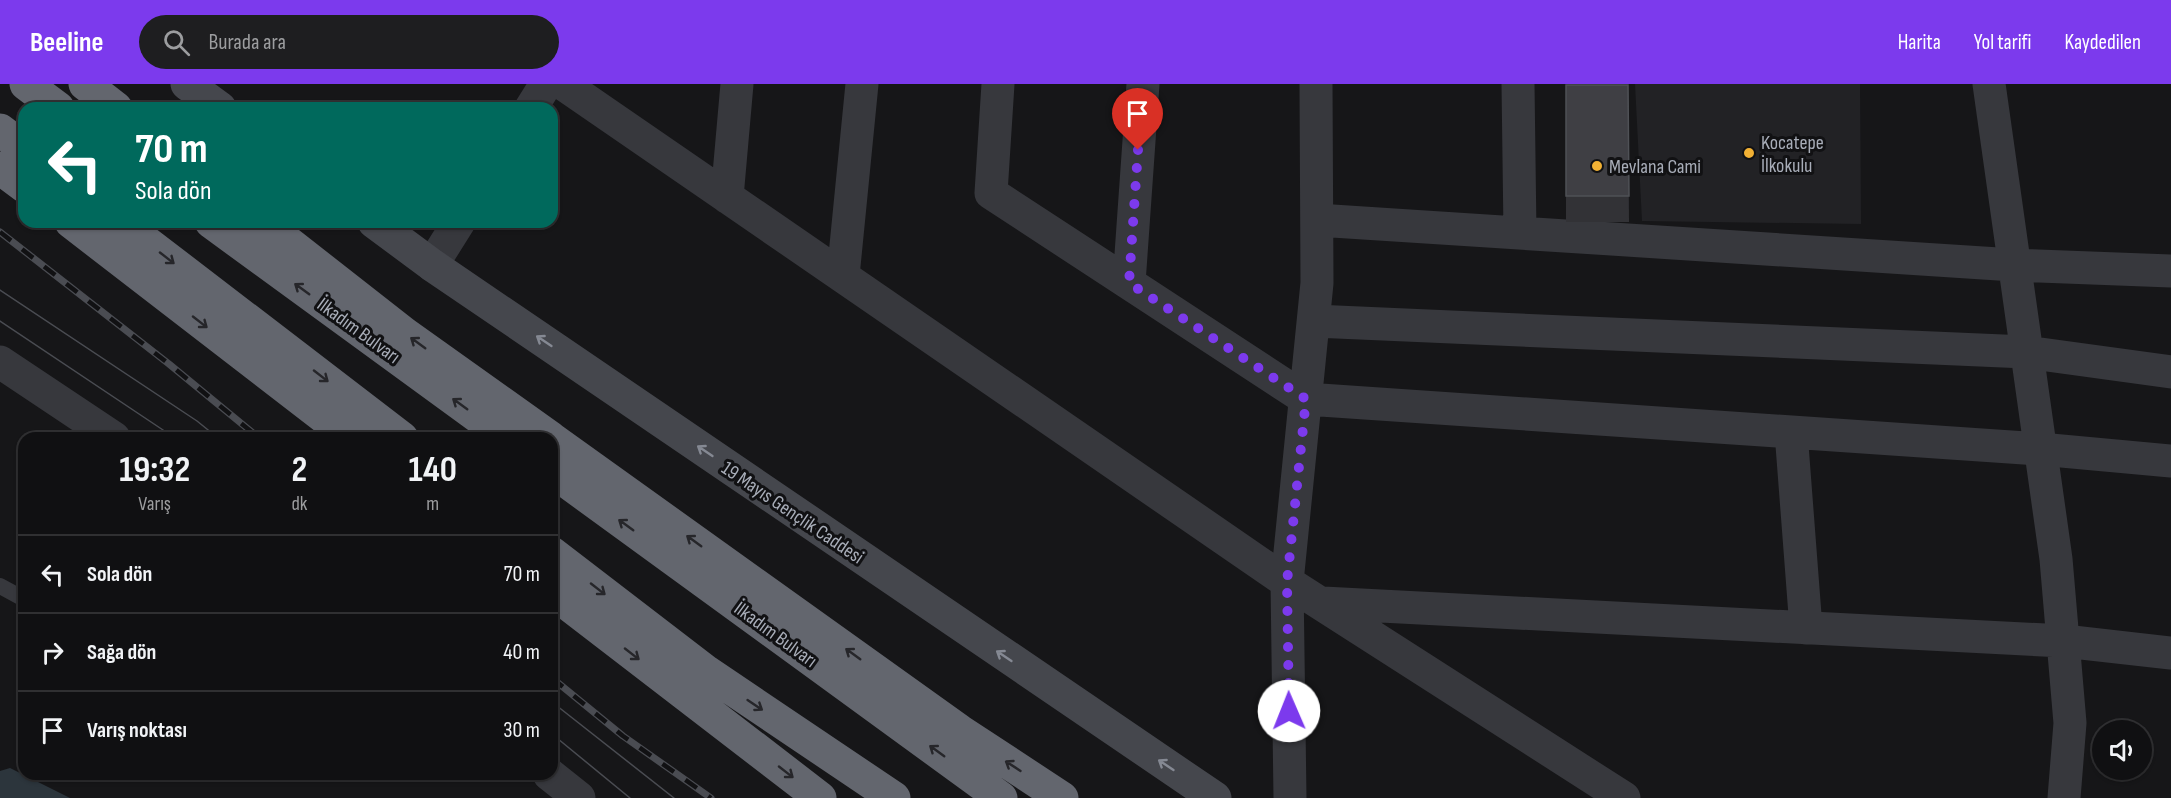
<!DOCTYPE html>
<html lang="tr">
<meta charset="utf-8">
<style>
:root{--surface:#101012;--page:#1e1e20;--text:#f1f3f6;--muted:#9c9d9f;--line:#303032;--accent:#7c3aed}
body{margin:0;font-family:"Sofia Sans Condensed",sans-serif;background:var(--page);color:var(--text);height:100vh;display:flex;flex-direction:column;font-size:22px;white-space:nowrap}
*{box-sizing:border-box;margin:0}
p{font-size:20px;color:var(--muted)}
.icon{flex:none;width:33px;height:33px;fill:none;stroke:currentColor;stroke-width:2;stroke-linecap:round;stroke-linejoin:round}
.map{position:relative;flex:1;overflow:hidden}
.panel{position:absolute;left:18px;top:348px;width:540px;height:348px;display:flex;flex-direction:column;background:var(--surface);border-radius:18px;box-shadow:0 2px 4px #0004,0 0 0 2px var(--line)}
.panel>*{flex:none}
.hud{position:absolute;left:18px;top:18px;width:540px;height:126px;border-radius:18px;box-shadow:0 2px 4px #0004,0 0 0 2px var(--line);background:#00695c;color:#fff;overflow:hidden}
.buttons{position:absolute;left:2092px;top:636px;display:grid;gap:12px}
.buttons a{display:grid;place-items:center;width:60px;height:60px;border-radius:50%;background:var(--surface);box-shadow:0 2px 4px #0004,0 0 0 2px var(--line);font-size:30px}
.pin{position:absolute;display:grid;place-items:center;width:51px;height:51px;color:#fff;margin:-62px -26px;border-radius:50% 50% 50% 0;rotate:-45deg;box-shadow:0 0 6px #0007}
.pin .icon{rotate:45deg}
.me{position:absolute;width:66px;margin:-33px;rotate:359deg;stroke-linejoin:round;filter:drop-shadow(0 0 4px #0008)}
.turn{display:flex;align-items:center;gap:21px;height:126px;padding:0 18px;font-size:27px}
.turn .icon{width:78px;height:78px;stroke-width:2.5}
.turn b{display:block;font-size:42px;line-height:51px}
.eta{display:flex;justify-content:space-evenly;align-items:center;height:102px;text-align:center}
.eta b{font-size:36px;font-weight:700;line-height:42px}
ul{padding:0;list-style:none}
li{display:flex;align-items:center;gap:18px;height:78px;padding:0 18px;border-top:2px solid var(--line)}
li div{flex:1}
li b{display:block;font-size:22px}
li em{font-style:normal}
header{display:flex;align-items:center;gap:36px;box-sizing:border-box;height:84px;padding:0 30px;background:var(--accent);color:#fff}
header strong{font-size:28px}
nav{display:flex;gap:33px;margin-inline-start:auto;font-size:21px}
.search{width:420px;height:54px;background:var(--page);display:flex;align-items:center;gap:15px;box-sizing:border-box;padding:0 21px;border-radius:33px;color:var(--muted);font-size:22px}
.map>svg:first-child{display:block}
.built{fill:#222225}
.water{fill:#2c353c}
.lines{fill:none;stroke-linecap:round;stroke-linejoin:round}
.lane{stroke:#37383d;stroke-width:16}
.street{stroke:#37383d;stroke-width:33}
.secondary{stroke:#45474d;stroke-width:33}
.highway{stroke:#63666e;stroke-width:33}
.tram{stroke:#4a4c52;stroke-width:1.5}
.rail-casing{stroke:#4a4c52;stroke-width:7}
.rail{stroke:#111113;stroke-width:4.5;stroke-dasharray:14;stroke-linecap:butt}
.wall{fill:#323236}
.building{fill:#3f3f44;stroke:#4f5156;stroke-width:1.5}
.oneway{stroke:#26262a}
.oneway2{stroke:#858993}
.route{stroke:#7c3aed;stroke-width:10;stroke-dasharray:0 18}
.poi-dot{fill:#f2b134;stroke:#111113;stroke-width:2}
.labels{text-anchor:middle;stroke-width:6;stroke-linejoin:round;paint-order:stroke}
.poi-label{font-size:20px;fill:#a8adb8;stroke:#111113;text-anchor:start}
.street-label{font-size:20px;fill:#a8adb8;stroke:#111113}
</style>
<header>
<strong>Beeline</strong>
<div class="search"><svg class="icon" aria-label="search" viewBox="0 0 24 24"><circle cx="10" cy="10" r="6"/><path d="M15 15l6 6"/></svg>Burada ara</div>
<nav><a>Harita</a><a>Yol tarifi</a><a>Kaydedilen</a></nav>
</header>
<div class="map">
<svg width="2171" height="714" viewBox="0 0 2171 714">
<rect width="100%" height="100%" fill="#161618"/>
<!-- built -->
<path class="built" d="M1635,0H1860L1861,140L1642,137Z"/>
<!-- water -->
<path class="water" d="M10,684L70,714H0V687Z"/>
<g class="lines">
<!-- lane -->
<path class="lane" d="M0,502L24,515"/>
<!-- street -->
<path class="street" d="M563,0L1287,498L1624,714
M998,0L991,109L1306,315L2040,365L2171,377
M1518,0L1520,149
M1989,0L2056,475L2070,639L2064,714
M531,24L546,0
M727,113L737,0
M1317,136L2014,181L2171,187
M432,181L459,138
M843,192L862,0
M1129,199L1143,0
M1314,237L2026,268L2171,288
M0,278L114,354
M1791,348L1806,544
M1323,519L2064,557L2171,569
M549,690L579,714
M1290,714L1287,498L1317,199L1316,0"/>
<!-- secondary -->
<path class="secondary" d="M187,0L220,24
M374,138L432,181L1215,714"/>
<!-- highway -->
<path class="highway" d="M26,0L58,24
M85,0L116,24
M0,46L24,64
M0,84L24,102
M71,138L351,354
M120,138L402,354
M211,138L507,354
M262,138L405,250L551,354
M552,355L960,647L1062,714
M552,387L1001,714
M552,469L707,588L894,714
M552,508L820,714"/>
<!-- tram -->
<path class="tram" d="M0,206L197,337L218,354
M0,237L175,354
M552,618L674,714
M552,650L630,714"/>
<defs>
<path id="rail" d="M0,148L169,280L259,354
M552,594L623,652L711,714"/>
</defs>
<!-- rail casing -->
<use href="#rail" class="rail-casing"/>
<!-- rail -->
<use href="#rail" class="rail"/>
</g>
<!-- wall -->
<path class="wall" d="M1566,1H1628L1629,138H1566Z"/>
<!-- building -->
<path class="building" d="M1566,1H1628L1629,112H1566Z"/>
<!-- one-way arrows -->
<defs><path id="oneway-shaft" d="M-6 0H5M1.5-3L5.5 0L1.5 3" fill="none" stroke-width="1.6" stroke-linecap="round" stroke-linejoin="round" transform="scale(1.5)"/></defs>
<g class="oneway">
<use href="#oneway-shaft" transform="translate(167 174) rotate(38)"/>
<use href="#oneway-shaft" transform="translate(302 205) rotate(-144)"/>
<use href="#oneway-shaft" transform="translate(200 238) rotate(38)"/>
<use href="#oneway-shaft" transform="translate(418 259) rotate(-144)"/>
<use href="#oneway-shaft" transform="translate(321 292) rotate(38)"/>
<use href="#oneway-shaft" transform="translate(460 320) rotate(-144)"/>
<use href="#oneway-shaft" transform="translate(626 441) rotate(-144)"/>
<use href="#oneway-shaft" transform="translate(694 457) rotate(-144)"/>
<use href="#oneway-shaft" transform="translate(598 505) rotate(38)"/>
<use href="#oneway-shaft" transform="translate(632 570) rotate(38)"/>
<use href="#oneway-shaft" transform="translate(853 570) rotate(-144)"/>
<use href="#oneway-shaft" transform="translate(755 621) rotate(34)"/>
<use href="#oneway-shaft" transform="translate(937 667) rotate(-144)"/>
<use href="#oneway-shaft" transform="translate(1013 682) rotate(-147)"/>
<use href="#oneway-shaft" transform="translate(786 688) rotate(38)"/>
</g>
<g class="oneway2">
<use href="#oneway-shaft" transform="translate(544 257) rotate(-146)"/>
<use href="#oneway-shaft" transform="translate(705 367) rotate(-146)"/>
<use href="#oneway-shaft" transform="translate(1004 572) rotate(-146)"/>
<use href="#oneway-shaft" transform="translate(1166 681) rotate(-146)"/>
</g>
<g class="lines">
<!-- route -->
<path class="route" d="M1138,66L1129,199L1306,315L1287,498L1289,627"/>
</g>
<!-- markers -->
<g class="poi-dot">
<circle cx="1749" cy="69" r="6"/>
<circle cx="1597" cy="82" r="6"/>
</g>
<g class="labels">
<!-- poi labels -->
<g class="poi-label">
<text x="1761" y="65">Kocatepe<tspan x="1761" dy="23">İlkokulu</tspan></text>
<text x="1609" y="89">Mevlana Cami</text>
</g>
<!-- street labels -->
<g class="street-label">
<text transform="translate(359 246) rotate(36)" y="7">İlkadım Bulvarı</text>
<text transform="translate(793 428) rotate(34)" y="7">19 Mayıs Gençlik Caddesi</text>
<text transform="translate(776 550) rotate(36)" y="7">İlkadım Bulvarı</text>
</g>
</g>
</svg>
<div class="buttons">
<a><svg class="icon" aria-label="sound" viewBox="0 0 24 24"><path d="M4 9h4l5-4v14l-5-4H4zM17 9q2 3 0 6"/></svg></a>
</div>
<div class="pin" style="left:1138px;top:66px;background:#d93025"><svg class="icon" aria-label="arrive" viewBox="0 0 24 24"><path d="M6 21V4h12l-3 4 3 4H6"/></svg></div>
<svg class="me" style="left:1289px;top:627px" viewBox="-20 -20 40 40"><circle r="19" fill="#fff"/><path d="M0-13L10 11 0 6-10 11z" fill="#7c3aed"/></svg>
<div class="hud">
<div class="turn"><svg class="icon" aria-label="left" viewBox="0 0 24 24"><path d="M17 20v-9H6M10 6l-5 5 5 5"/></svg><div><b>70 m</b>Sola dön</div></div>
</div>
<section class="panel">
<div class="eta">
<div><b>19:32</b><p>Varış</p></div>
<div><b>2</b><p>dk</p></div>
<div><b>140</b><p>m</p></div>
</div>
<ul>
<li><svg class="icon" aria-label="left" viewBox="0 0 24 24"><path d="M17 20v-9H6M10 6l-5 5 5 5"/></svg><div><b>Sola dön</b></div><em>70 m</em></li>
<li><svg class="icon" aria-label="right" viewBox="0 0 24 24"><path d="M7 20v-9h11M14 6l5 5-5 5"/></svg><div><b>Sağa dön</b></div><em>40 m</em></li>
<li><svg class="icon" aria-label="arrive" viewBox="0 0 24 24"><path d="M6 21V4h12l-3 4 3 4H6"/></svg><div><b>Varış noktası</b></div><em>30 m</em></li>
</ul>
</section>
</div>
